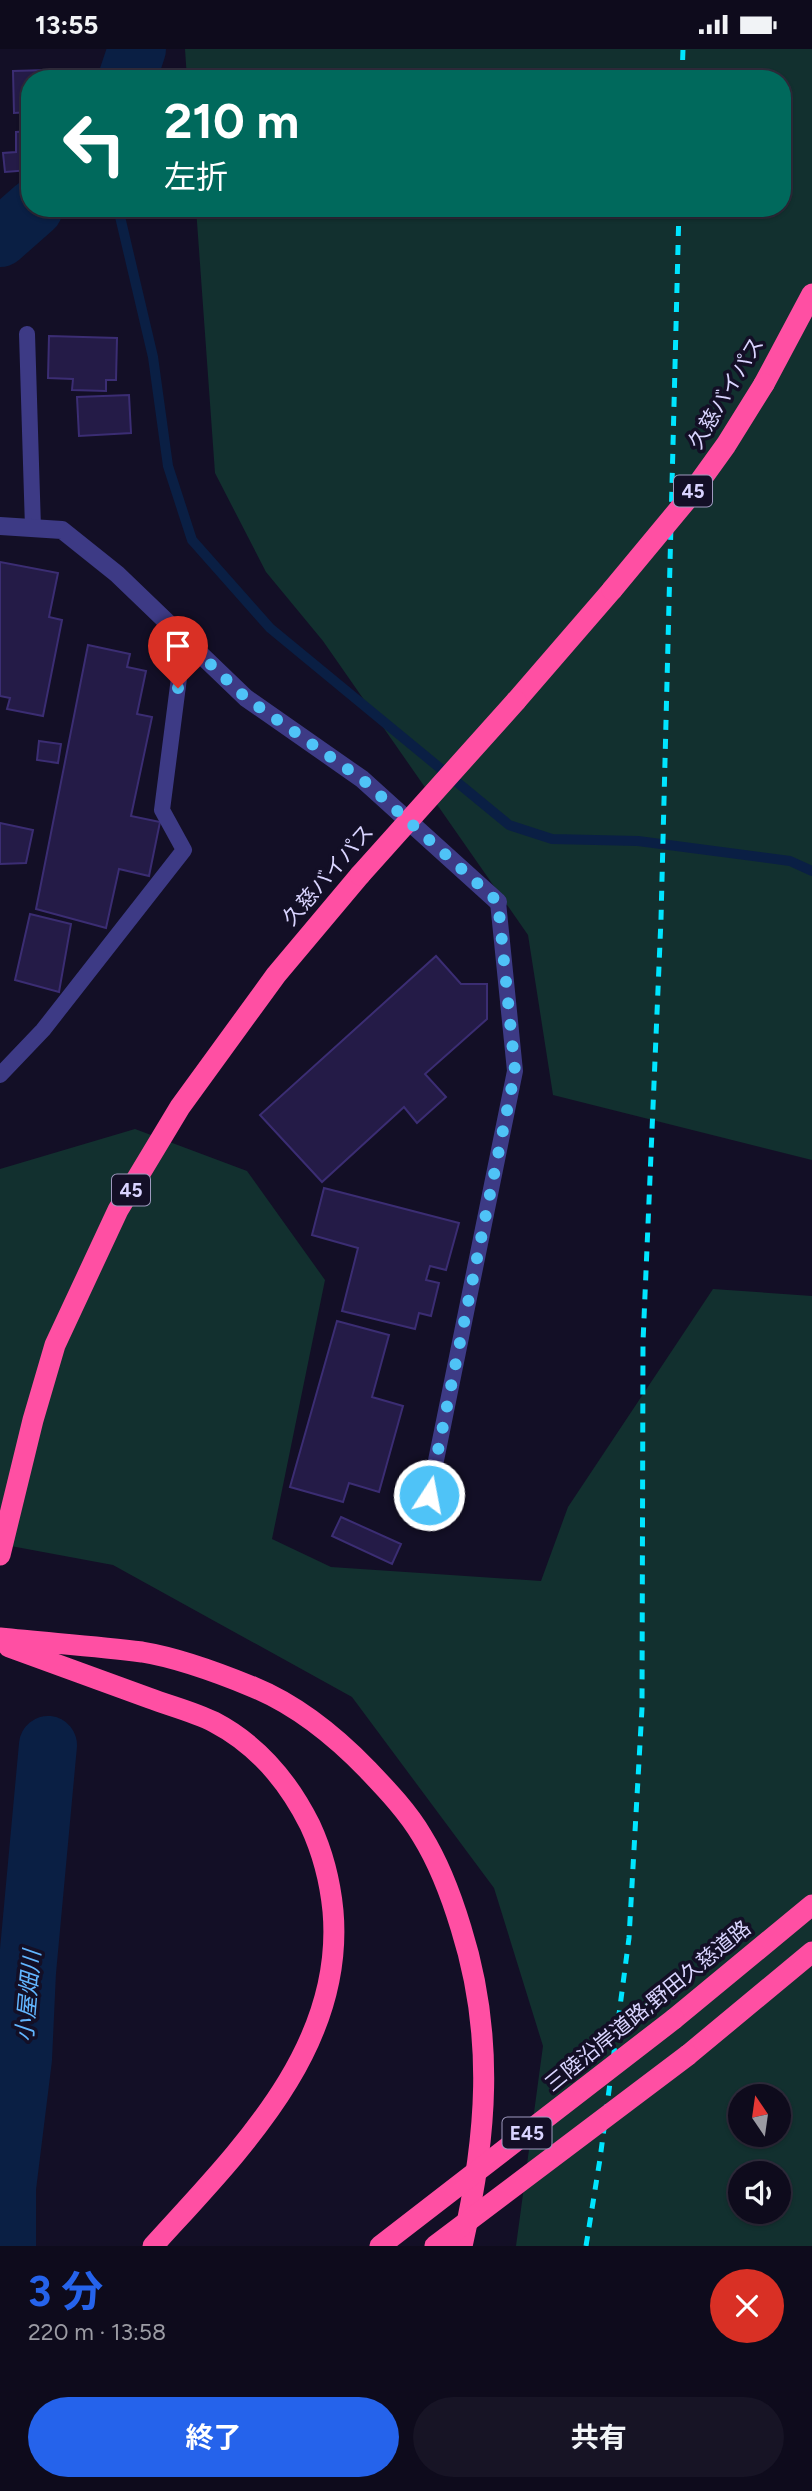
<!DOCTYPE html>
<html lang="ja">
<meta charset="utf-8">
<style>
:root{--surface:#0e0b1c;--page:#171425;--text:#f1f3f6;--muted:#9b9ba3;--line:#2e2b3b;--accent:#2563eb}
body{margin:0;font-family:Figtree,"Noto Sans JP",sans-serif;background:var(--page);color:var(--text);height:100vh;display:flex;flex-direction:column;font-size:26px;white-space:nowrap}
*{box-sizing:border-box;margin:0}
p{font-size:23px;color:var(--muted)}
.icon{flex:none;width:38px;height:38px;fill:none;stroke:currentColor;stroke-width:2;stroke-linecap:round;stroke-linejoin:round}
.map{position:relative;height:2197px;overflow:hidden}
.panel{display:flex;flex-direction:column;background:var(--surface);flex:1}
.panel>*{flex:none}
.top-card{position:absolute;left:21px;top:21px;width:770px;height:147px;border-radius:28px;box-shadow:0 2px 5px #0004,0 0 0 2px var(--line);background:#00695c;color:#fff;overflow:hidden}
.needle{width:46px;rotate:347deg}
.tools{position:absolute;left:728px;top:2035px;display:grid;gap:14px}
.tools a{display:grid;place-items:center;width:63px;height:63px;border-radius:50%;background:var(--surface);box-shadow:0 2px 5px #0004,0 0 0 2px var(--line);font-size:35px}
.pin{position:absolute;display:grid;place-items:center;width:60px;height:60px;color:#fff;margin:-72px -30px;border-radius:50% 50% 50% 0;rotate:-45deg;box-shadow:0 0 7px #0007}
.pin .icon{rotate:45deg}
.me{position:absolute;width:77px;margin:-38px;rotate:11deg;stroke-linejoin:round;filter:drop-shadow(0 0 5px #0008)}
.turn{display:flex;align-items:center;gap:24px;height:147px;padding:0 28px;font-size:32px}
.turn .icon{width:91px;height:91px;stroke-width:2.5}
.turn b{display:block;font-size:49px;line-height:60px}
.round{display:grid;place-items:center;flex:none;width:74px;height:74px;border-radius:37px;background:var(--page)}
.head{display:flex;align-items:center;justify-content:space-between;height:119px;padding:0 28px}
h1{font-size:42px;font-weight:700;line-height:52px;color:var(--accent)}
.button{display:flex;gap:14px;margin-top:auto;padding:14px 28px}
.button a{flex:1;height:80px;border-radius:42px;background:var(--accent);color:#fff;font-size:28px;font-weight:700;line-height:80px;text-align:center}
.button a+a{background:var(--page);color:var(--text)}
.status{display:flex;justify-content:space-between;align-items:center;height:49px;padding:0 35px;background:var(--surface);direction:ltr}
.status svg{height:19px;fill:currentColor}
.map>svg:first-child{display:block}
.green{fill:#12302f;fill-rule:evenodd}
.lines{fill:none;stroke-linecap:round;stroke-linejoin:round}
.stream{stroke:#0a1f44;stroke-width:10}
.river{stroke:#0a1f44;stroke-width:58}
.building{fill:#241b47;stroke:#3b2d73;stroke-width:2}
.lane{stroke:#3d3a85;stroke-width:16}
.street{stroke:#3d3a85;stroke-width:18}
.highway{stroke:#ff4fa3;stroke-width:21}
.rail{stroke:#00e5ff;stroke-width:5;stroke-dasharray:10 9;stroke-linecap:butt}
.highway-bridge{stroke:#ff4fa3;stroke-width:21}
.route{stroke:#4fc3f7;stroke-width:12;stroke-dasharray:0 21.6}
.labels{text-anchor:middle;stroke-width:7;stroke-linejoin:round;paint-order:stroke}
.shield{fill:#130f26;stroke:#9e99be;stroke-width:2}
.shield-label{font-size:19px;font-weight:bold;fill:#d9d4ff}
.street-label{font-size:21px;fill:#d9d4ff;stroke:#130f26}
.water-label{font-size:23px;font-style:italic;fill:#62b6ff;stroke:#130f26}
</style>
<div class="status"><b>13:55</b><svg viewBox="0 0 49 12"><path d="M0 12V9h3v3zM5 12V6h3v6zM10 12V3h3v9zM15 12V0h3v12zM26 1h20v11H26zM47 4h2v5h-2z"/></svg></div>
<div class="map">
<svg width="812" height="2197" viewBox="0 0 812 2197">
<rect width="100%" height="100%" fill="#130f26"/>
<!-- green -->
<path class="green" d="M185,0H812V1111L553,1046L528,886L323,592L266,523L215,424L196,159H782V30H187Z
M135,1080L247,1122L325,1231L272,1490L331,1518L541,1532L568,1458L713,1240L812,1247V2197H516L543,1997L494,1839L352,1648L113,1516L0,1495V1120ZM740,2048H779V2086H740ZM740,2124H779V2163H740Z"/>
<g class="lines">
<!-- stream -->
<path class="stream" d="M118,159L153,308L168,417L192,491L270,579L509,776L552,790L638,792L790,812L812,822"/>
<!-- river -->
<path class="river" d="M127,30L137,0
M0,189L34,159
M7,2197V2139L23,2010L27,1923L48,1696"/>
</g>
<!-- building -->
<path class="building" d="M83,20V30H30V63L14,64L13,22Z
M30,82V121L5,123L3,104L16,103V83Z
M49,287L117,289L116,331H106V342L72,341L73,330L48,329Z
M129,346L131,384L79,387L77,348Z
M0,513L58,524L49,568L62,571L43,667L7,660L10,649L0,647Z
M88,596L130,605L127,618L146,622L137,665L152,668L131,767L160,773L149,827L119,820L106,879L36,860Z
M39,692L61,695L58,714L37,711Z
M0,774L33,781L26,814L0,815Z
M30,865L71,875L59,943L15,931Z
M436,907L461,935H487V970L425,1025L446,1048L417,1074L404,1058L322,1133L260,1066Z
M324,1139L459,1174L446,1221L430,1217L426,1231L439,1234L431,1267L419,1264L415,1280L342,1262L358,1199L312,1186Z
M337,1272L389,1286L372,1348L403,1357L379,1443L349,1434L343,1453L290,1438Z
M341,1468L401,1495L392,1515L332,1487Z"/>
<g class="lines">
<!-- lane -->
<path class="lane" d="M27,285L33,479
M0,1026L43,981L184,801L162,761L184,590
M429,1446L515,1022L498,853"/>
<!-- street -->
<path class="street" d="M0,477L62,481L117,525L246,649L362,730L498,853"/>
<!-- highway -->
<path class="highway" d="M764,335L812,245
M516,652L612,541
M0,1506L33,1371L55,1296L118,1161L180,1058L276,926L360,826
M0,1589C47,1594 95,1597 142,1603C179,1609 219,1624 253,1638C297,1656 336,1688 368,1721C387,1741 408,1763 422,1787C440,1816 451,1846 461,1879C495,1987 487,2088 462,2197
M9,1598C56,1615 102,1632 149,1649C170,1657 194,1663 214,1673C258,1696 288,1732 310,1776C323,1804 330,1831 333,1862C345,2000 238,2103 153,2197
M674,1970L812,1856
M688,2006L812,1903"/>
<!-- rail -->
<path class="rail" d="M682,30L683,0
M586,2197L600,2110L629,1889L642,1659L643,1293L661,870L679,159"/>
<!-- highway-bridge -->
<path class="highway-bridge" d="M612,541L685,453L726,396L764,335
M360,826L516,652
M380,2197L674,1970
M435,2197L688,2006"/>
</g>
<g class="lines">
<!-- route -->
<path class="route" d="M178,639L184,590L246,649L362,730L498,853L515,1022L429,1446"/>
</g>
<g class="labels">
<!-- shield labels -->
<g class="shield">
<rect x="674" y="426.5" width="38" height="31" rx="5"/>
<rect x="112" y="1125.5" width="38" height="31" rx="5"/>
<rect x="502.5" y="2068.5" width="49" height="31" rx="5"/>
</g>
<g class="shield-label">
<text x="693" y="449">45</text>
<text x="131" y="1148">45</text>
<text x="527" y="2091">E45</text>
</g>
<!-- street labels -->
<g class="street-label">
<text transform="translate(726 344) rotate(-59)" y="7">久慈バイパス</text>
<text transform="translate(328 826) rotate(-49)" y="7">久慈バイパス</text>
<text transform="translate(648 1957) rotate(-39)" y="7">三陸沿岸道路;野田久慈道路</text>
</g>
<!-- water labels -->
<g class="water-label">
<text transform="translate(28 1947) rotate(-85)" y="8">小屋畑川</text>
</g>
</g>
</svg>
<div class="tools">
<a><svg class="needle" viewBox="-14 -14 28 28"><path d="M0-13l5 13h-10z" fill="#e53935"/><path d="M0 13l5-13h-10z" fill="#9b9ba3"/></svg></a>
<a><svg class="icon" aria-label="sound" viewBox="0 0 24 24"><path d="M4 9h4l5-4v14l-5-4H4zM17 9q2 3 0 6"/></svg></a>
</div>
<div class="pin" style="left:178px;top:639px;background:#d93025"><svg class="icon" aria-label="arrive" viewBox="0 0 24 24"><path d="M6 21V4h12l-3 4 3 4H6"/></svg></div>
<svg class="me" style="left:429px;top:1446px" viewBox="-20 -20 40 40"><circle r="17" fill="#4fc3f7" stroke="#fff" stroke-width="3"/><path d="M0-11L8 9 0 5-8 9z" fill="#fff"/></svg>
<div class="top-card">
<div class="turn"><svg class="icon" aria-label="left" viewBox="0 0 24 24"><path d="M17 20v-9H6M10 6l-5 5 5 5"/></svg><div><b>210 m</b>左折</div></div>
</div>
</div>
<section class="panel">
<div class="head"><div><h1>3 分</h1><p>220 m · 13:58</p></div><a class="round" style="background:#d93025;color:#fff"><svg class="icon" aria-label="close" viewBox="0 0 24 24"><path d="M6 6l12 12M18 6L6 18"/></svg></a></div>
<div class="button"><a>終了</a><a>共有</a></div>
</section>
